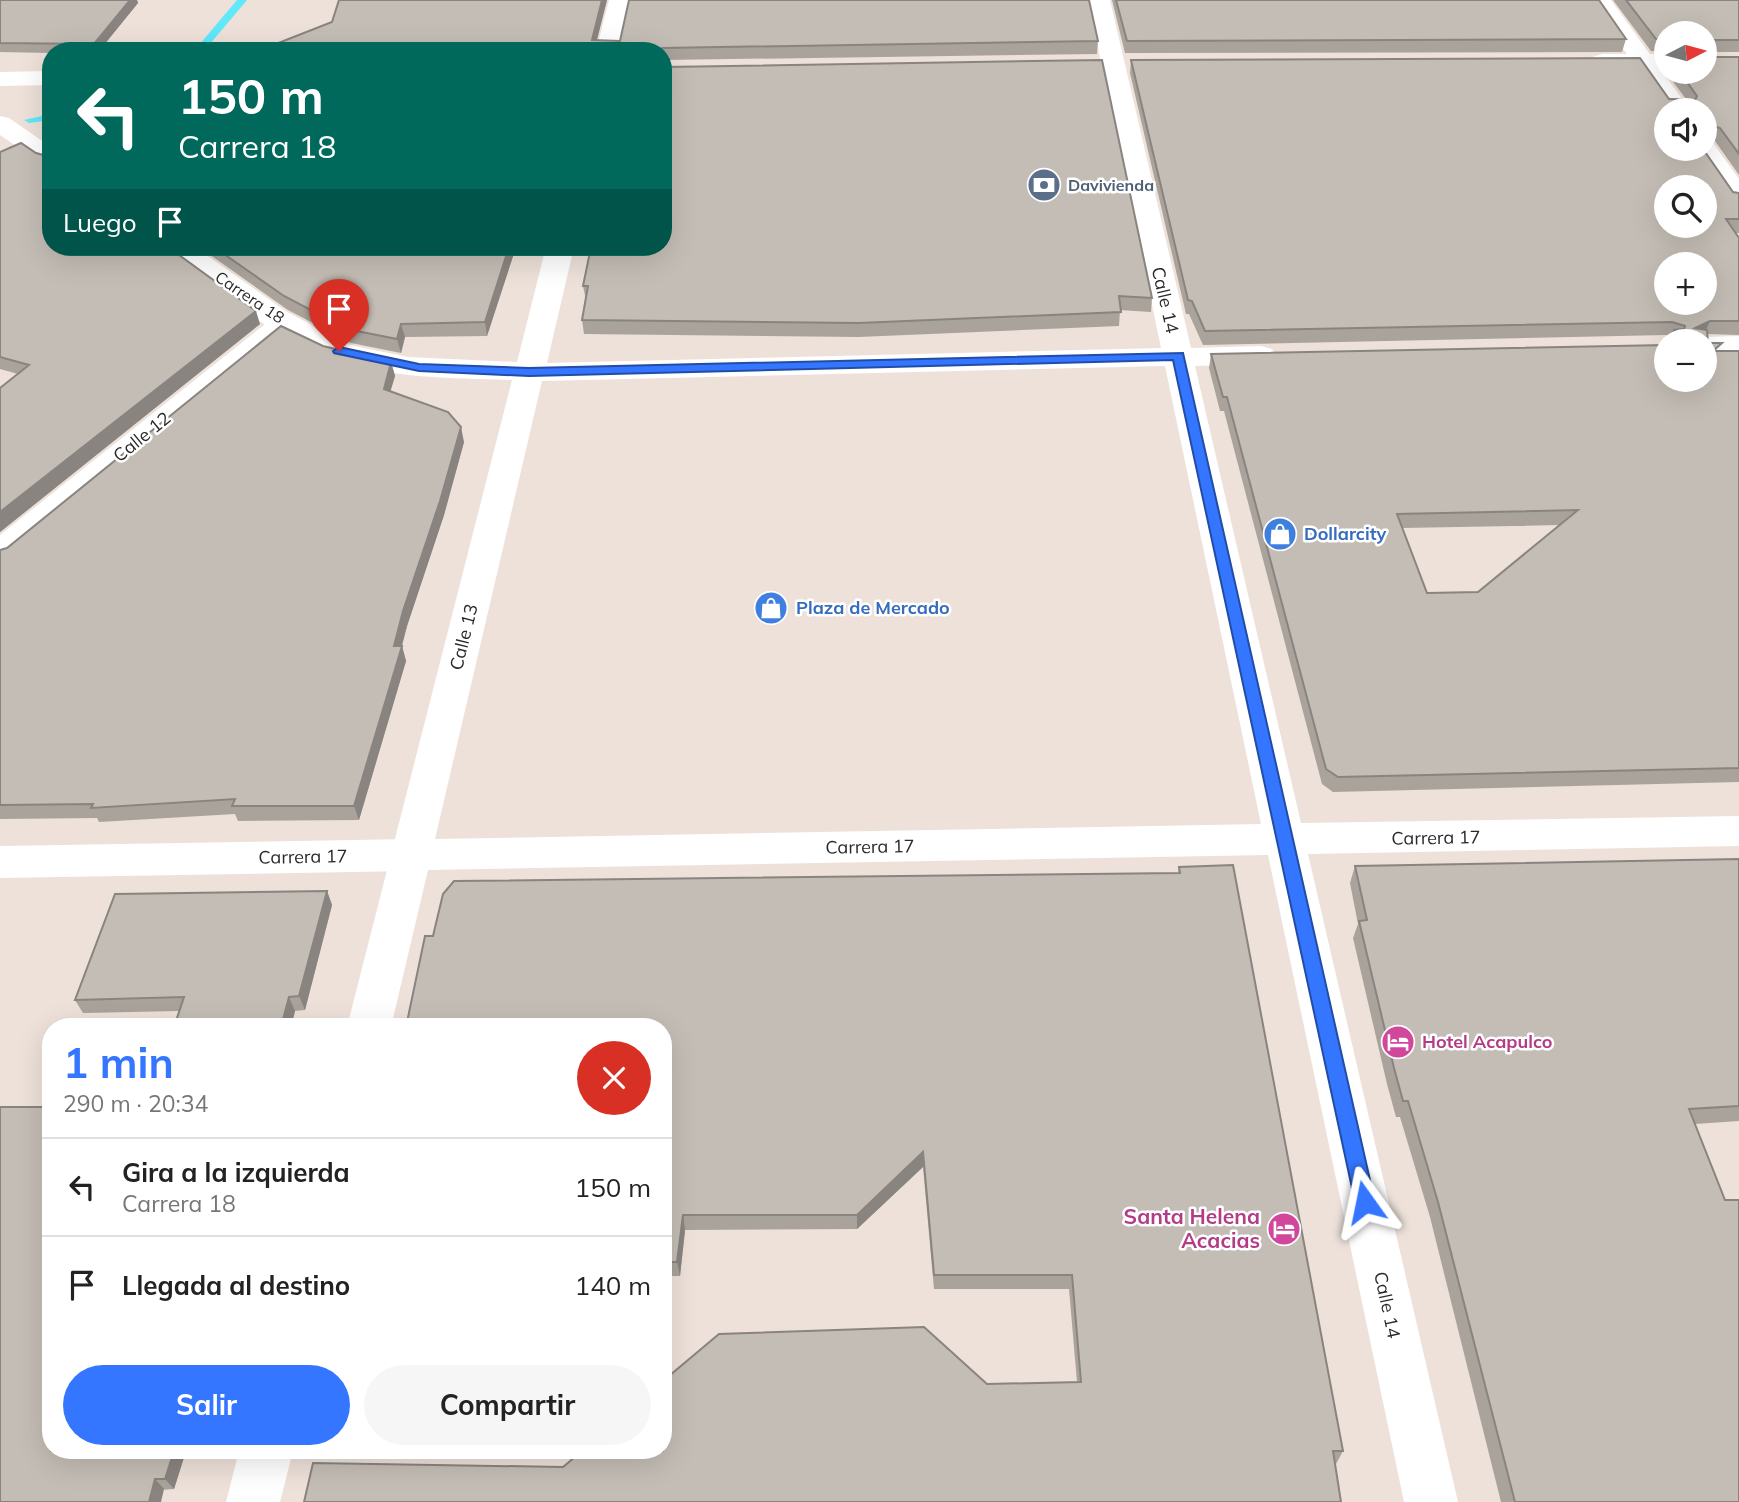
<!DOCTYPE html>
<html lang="es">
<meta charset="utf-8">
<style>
:root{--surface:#fff;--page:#f6f6f6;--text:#222;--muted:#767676;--line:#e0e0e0;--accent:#3476ff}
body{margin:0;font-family:Mulish,sans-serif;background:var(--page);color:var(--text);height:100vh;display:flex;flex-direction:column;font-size:26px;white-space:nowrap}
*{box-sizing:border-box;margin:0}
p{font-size:23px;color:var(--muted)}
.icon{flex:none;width:38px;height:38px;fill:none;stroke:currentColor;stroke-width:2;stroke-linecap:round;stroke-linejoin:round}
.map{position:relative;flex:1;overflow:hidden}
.panel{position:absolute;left:42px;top:1018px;width:630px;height:441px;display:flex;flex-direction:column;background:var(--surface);border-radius:28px;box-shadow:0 7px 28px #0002}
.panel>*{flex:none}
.hud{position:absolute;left:42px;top:42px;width:630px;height:214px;border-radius:28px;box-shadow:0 7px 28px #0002;background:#00695c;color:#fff;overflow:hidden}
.needle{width:46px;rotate:84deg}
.buttons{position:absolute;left:1654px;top:21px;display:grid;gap:14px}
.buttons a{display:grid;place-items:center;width:63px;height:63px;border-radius:50%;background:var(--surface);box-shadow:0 7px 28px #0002;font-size:35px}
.pin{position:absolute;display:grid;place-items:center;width:60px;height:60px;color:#fff;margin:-72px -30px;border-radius:50% 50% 50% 0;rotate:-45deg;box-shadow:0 0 7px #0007}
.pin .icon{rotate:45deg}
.me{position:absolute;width:77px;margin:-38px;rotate:348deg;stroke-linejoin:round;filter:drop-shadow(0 0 5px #0008)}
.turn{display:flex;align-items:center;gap:24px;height:147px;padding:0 21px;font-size:32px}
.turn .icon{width:91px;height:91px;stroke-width:2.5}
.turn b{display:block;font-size:49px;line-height:60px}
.then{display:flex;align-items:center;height:66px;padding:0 21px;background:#0003;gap:14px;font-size:26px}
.round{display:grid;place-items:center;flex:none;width:74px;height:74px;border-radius:37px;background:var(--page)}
.head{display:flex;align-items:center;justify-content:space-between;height:119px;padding:0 21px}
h1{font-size:42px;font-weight:700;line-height:52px;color:var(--accent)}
.primary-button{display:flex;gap:14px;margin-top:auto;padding:14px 21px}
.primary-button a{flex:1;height:80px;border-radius:42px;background:var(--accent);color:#fff;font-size:28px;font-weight:700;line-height:80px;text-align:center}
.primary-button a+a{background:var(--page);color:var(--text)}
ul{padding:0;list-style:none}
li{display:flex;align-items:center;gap:21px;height:98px;padding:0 21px;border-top:2px solid var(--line)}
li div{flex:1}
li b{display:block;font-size:26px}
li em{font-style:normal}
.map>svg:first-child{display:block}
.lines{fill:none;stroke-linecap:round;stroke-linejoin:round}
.stream{fill:#60e8fb;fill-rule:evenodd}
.street{fill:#fff;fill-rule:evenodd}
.secondary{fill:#fff;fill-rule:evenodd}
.wall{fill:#a9a39c;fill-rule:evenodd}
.shaded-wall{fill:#89847f}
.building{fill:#c4bdb5;stroke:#89847f;stroke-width:2;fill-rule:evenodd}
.route{fill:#3476ff;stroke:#224da6;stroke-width:2}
.labels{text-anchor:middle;stroke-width:5;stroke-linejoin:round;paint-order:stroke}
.far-service-label{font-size:16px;font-weight:bold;fill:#4e5e75;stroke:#fff;text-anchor:start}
.far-street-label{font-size:16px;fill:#292929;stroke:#fff}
.street-label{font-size:18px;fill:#292929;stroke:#fff}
.shop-label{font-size:18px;font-weight:bold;fill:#366cbe;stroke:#fff;text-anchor:start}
.hotel-label{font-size:18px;font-weight:bold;fill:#b23c85;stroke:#fff;text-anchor:start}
.near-hotel-label{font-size:21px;font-weight:bold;fill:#b23c85;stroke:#fff;text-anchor:end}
</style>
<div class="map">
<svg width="1739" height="1502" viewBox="0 0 1739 1502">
<rect width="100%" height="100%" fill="#ede1d9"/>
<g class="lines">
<!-- stream -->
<path class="stream" d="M237,0H247L204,51H194Z
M51,114V120L29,123L24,120Z"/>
<!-- street -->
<path class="street" d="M1603,54H1666V68L1595,66L1591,61L1595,56Z
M51,71V85L0,86V72Z
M285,313L295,316L300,322L295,328L12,560L0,563V535L275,316Z
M411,839L425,844L431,855L425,866L411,871L0,878V846Z"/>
<!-- secondary -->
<path class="secondary" d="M609,0H631L620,51H596Z
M1088,0H1110L1191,348L1261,346L1272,349L1276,355L1272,361L1261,364L1195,366L1301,823L1739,816V846L1308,854L1458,1502H1404L1268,855L428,870L391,1027H347L512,380C451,378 386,379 328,357C268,335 218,289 167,253L163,247H195L287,312L350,345L408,357L517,362L546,247H574L547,363L1161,348ZM1165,366L1261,824L435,839L542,381Z
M1589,0H1611L1690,110H1666Z
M0,116L9,118L51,147V167L42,164L0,135Z
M1704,140L1713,143L1739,179V206L1730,204L1692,149H1704Z
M1739,336V354L1704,355V341H1692L1704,337Z
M239,1451H293L280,1502H226Z"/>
</g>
<!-- wall -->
<path class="wall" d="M0,0H137L138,3L99,51H51V53L0,52Z
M339,0H607L597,40L1098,41L1097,54L663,60V51H258L332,22Z
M1112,0H1599L1626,39L1622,52L1125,53Z
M1613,0H1739V52H1707V57H1739V175L1715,141L1705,138H1704V110H1666L1733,192L1739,193V233H1736L1739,238V335L1708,334V343L1718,351H1739V782L1333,792L1322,784L1224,411H1220L1209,368L1211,354L1666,345L1704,341H1670L1671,337L1666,335L1203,345L1189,314H1186L1130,73L1131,60L1686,99L1665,71L1666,68V72H1704L1666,33V52L1651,51ZM1560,525L1478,592L1427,593L1402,528Z
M0,152L51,247L260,324L0,532V388L18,374L0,369Z
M199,247H516L487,336L405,337L401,353L351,343L288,310Z
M591,247L1152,298L1151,312L1120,310L1119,326L859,337L584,334L582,320L586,300L583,286Z
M323,346L391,362L395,376L390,391L464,442L444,515L407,626L402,646L406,661L359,820L238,821L235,814L99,822L97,818L0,819V550L7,548Z
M1739,859V1121L1695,1124L1739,1502H1501L1430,1217L1400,1117H1396L1387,1084L1353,938L1358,924L1350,883L1355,866Z
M1179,867L1343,1451L1336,1464L563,1467L987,1384L1077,1382L1069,1289H934L923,1167L857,1229L685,1230L680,1276H663V1027L433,936L1178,873Z
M327,891L332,905L305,1010L295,1011L291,1027H174L179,1011L83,1013L75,1000Z
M186,1451L174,1489L0,1502Z"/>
<!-- shaded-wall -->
<path class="shaded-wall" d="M130,0H137L138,3L99,51H96L94,44Z
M602,0H607L594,51L592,40Z
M509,247H516L487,336L485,322Z
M256,311L260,324L0,532V512Z
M1710,321L1704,334L1695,328Z
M401,324L405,337L401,353L397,339Z
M391,362L395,376L387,403L384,389Z
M461,427L464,442L444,515L407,626L400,652L402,646L406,661L359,820L354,806L403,611Z
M327,891L332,905L305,1010L299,996Z
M289,997L295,1011L291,1027H281Z
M923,1152V1167L857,1229V1215Z
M683,1215L685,1230L680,1276L677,1262Z
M174,1451H186L174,1489L165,1479Z
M155,1479L164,1489L161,1502H149Z"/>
<!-- building -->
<path class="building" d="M0,0H130L94,44L0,43Z
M339,0H602L592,40L620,41L629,0H1089L1098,41L662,48L661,51H258L332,22Z
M1116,0H1599L1626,39L1127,41Z
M1626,0H1739V40H1707V57H1739V154L1720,128L1710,125L1706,133H1704V110H1666V149H1703L1733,192L1739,193V219H1726L1739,238V321H1710L1695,328L1707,330L1708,343H1722L1713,351H1739V768L1338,777L1326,769L1227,397H1223L1211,354L1666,345V380H1704V341H1672L1674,330L1684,329L1685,326L1672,322L1205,331L1192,301L1188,300L1131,60L1640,58L1669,99L1695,100L1697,96L1680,72H1704V33H1666V39H1656ZM1666,187H1704V226H1666ZM1666,264H1704V303H1666ZM1578,510L1478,592L1427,593L1397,514Z
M1102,60L1152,298L1119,296L1121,312L859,323L582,320L588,286H583L591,247H663V67Z
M51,131V247H168L256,311L0,512V388L29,365L0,357V152L21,143L36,153L47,156L48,132Z
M214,247H509L485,322L401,324L397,339L347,329L284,296Z
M281,326L323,346L391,362L384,389L448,412L461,427L440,501L403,611L394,646H402L354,806H232L235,799L91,808L93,804L0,805V550L7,548Z
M1739,859V1106L1689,1109L1725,1200H1739V1502H1515L1438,1202L1408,1101H1403L1394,1068L1359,921L1367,920L1355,866Z
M1233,865L1343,1451H1333L1341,1502H304L313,1463L563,1467L582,1451H663V1381L719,1334L924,1327L987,1384L1081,1382L1072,1275H934L923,1152L857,1215H683L677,1262H663V1027H406L425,936H433L443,894L454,881L1180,873L1179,867Z
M327,891L299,996L289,997L281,1027H174L184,997L75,1000L115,894Z
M0,1107H51V1451H174L165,1479H155L149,1502H0Z"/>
<!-- route -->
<path class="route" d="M339,347L419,364L529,368L1183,353L1375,1202L1372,1208L1365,1211L1358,1208L1355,1202L1173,360L529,376L419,371L334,353L333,351Z"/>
<!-- icons -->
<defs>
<symbol id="bank-disc" viewBox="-11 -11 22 22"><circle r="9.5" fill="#5c6f8a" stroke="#fff"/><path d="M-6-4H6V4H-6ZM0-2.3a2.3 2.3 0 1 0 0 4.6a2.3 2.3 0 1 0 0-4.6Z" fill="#fff"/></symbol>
<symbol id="shop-disc" viewBox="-11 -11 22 22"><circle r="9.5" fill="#3f7fe0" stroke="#fff"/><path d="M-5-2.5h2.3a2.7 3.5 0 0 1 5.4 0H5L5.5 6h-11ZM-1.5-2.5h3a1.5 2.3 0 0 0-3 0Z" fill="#fff"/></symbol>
<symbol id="hotel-disc" viewBox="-11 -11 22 22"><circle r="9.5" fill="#d1479c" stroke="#fff"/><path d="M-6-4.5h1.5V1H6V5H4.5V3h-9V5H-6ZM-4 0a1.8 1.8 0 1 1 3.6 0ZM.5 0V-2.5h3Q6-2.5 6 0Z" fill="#fff"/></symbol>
</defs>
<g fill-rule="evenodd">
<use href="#bank-disc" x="1025" y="166" width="38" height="38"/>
<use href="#shop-disc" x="1261" y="515" width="38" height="38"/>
<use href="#shop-disc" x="752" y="589" width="38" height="38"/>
<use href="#hotel-disc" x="1379" y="1023" width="38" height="38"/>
<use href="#hotel-disc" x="1265" y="1210" width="38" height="38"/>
</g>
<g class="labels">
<!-- far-service labels -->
<g class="far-service-label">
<text x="1068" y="191">Davivienda</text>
</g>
<!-- far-street labels -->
<g class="far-street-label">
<text transform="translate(250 297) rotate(34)" y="6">Carrera 18</text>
</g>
<!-- street labels -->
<g class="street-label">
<text transform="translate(1165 300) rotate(77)" y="6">Calle 14</text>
<text transform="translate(142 437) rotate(-39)" y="6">Calle 12</text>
<text transform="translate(464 637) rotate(-76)" y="6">Calle 13</text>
<text transform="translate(1436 838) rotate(-1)" y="6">Carrera 17</text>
<text transform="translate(870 847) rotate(-1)" y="6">Carrera 17</text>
<text transform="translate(303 857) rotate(-1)" y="6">Carrera 17</text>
<text transform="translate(1387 1305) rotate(78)" y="6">Calle 14</text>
</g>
<!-- shop labels -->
<g class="shop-label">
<text x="1304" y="540">Dollarcity</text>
<text x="796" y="614">Plaza de Mercado</text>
</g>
<!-- hotel labels -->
<g class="hotel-label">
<text x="1422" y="1048">Hotel Acapulco</text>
</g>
<!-- near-hotel labels -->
<g class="near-hotel-label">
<text x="1260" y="1224">Santa Helena<tspan x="1260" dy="24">Acacias</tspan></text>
</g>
</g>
</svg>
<div class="buttons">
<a><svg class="needle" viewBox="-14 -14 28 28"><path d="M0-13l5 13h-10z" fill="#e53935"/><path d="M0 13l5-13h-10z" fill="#767676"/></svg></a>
<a><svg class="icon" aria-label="sound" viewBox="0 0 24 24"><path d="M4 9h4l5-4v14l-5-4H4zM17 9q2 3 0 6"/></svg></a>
<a><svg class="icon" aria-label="search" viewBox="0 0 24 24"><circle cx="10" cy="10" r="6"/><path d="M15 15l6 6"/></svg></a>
<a>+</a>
<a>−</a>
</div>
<div class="pin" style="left:339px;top:351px;background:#d93025"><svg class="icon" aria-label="arrive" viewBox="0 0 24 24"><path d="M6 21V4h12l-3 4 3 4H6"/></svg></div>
<svg class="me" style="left:1365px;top:1202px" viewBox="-20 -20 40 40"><path d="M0-17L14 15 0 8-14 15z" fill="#3476ff" stroke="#fff" stroke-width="4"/></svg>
<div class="hud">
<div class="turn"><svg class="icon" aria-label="left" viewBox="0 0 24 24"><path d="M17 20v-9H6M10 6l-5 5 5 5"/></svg><div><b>150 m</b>Carrera 18</div></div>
<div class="then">Luego<svg class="icon" aria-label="arrive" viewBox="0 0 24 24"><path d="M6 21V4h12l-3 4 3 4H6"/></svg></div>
</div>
<section class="panel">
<div class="head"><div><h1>1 min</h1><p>290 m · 20:34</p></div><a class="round" style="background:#d93025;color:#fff"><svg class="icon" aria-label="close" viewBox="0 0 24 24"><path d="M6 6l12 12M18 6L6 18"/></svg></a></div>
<ul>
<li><svg class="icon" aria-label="left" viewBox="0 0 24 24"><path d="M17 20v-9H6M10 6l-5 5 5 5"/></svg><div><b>Gira a la izquierda</b><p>Carrera 18</p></div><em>150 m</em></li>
<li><svg class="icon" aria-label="arrive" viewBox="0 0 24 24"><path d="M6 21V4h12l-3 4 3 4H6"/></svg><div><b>Llegada al destino</b></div><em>140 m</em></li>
</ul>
<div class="primary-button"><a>Salir</a><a>Compartir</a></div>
</section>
</div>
